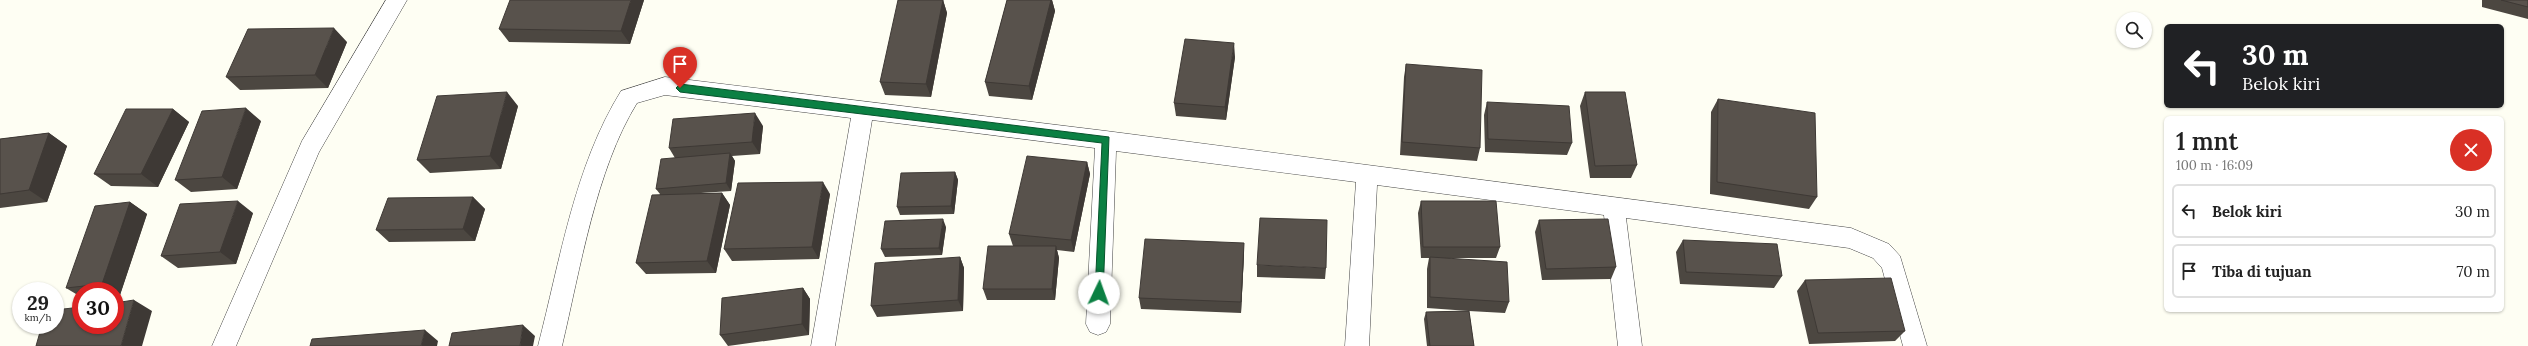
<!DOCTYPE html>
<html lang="id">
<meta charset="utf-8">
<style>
:root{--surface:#fff;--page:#f6f6f6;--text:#222;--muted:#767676;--line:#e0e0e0}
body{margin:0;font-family:Lora,serif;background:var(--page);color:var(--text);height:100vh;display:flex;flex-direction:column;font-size:15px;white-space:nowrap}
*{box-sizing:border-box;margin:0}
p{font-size:13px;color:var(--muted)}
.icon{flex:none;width:22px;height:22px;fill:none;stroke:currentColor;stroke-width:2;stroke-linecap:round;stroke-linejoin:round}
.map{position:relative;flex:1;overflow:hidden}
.side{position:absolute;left:2164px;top:116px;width:340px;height:196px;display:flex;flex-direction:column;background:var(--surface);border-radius:6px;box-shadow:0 1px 3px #0004}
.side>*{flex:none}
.banner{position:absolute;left:2164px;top:24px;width:340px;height:84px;border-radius:6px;box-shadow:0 1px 3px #0004;background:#202124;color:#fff;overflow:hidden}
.tools{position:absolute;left:2116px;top:12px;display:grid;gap:8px}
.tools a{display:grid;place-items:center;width:36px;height:36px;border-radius:50%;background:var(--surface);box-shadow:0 1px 3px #0004;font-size:20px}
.speed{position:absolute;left:12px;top:282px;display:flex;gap:8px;font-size:20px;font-weight:700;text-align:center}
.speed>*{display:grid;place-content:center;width:52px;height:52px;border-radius:50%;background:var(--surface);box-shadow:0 1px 3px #0004;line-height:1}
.speed small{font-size:10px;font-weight:400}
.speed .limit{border:6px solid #d22;background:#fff;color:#111}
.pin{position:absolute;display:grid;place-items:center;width:34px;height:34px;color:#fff;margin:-41px -17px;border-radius:50% 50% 50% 0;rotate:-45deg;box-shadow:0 0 4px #0007}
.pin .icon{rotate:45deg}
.me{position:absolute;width:44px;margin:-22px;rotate:3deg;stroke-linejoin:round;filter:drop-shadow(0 0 3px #0008)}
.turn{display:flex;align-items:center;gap:14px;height:84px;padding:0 12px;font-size:18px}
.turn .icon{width:52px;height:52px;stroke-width:2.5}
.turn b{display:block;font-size:28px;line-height:34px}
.round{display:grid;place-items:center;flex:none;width:42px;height:42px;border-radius:21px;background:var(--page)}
.head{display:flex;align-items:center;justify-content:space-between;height:68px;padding:0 12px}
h1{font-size:24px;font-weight:600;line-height:30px}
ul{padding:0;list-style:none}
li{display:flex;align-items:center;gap:12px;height:54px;margin:0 8px 6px;padding:0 4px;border:2px solid var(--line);border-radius:6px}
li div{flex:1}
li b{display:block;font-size:15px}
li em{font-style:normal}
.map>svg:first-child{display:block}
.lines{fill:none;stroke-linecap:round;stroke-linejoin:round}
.minor-casing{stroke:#434343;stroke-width:1}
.tertiary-casing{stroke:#434343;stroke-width:1}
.minor{fill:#fff;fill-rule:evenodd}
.tertiary{fill:#fff;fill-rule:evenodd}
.wall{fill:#4c4741}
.shaded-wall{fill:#3e3935}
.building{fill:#58524c;stroke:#3e3935}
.route{fill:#0b8043;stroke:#07532c}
</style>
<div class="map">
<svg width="2528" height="346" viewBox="0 0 2528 346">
<rect width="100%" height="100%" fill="#fefef3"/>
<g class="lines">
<defs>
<path id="minor" d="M665,77L1106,131L1851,228L1889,244L1900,256L1927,346H1903L1882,268L1873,258L1849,248L1626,218L1642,346H1618L1604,215L1377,185L1369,346H1345L1356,182L1116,151L1110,324L1106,332L1098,335L1090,332L1086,324L1095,148L872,120L835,346H811L851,118L665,95L637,103C596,169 580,270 562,346H538C560,261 574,167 621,91Z"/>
<path id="tertiary" d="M386,0H407L319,152L236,346H212L302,141Z"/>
</defs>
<!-- minor casing -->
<use href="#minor" class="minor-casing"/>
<!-- tertiary casing -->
<use href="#tertiary" class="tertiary-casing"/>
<!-- minor -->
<use href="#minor" class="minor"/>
<!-- tertiary -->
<use href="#tertiary" class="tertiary"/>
</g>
<!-- wall -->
<path class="wall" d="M644,0L630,44L509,42L499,29Z
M943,0L947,13L931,97L885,95L880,82Z
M1007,0H1052L1055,11L1032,100L989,96L985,82Z
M2482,0H2528V19L2482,7Z
M347,42L328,88L240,90L226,77Z
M1235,57L1226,120L1176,116L1174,103Z
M1406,64L1480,148L1477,161L1400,155L1404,77Z
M1585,92L1637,165L1631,178H1590L1580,106Z
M1718,99L1817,197L1809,209L1710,194L1711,112Z
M1487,102L1572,143L1567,155L1485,152L1484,115Z
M518,106L501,169L430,173L417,160Z
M173,109L189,122L158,187L111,186L94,174Z
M261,121L237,189L191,192L175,180Z
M763,126L760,154L732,156L735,161L731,191L701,193H722L730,205L716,273L646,274L636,263L660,194L656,189L675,158L669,148Z
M49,133L67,146L47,202L0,208V139Z
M1087,162L1090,174L1074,252L1057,250L1059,258L1055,300H987L983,289L1013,246L1009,234Z
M955,172L958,180L954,214L900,215L897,207Z
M830,194L819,259L732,261L724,249Z
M473,197L485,209L475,241L389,242L376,230Z
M1421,201L1500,247L1496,258H1450L1509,302L1505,313L1469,311L1474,346H1427L1424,319L1426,312L1469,311L1427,308V269L1429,258H1421L1418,213Z
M130,202L147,214L120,295H115V291H81V297L66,288Z
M253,213L236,264L178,268L161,256Z
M1539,220L1616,267L1611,279L1542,280L1535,232Z
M946,227L942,255L885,257L881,249Z
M1683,240L1782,276L1774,288L1680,284L1676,252Z
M1244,254L1241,313L1141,309L1139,298Z
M960,257L964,268L963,311L877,317L871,306Z
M1257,265L1326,268L1325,279L1257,277Z
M1805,280L1905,331L1895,341L1809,344L1797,291Z
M803,288L810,299L809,335L728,346L720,335Z"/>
<!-- shaded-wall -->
<path class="shaded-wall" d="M631,0H644L630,44L621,31Z
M943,0L947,13L931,97L926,84Z
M1051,0H1052L1055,11L1032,100L1029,86Z
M334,28L347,42L328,88L315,75Z
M1234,43L1235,57L1226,120L1225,107Z
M507,92L518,106L501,169L490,156Z
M246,108L261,121L237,189L222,177Z
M173,109L189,122L158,187L141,174Z
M755,113L763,126L760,154L752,142Z
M49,133L67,146L47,202L29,190Z
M730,153L735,161L731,191L726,183Z
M1087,162L1090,174L1074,252L1071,240Z
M955,172L958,180L954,214L951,206Z
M823,182L830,194L819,259L812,247Z
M722,193L730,205L716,273L707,261Z
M473,197L485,209L475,241L463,229Z
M238,201L253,213L236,264L220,252Z
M130,202L147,214L120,295L115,292V291H114L102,284Z
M943,219L946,227L942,255L939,248Z
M1244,243V254L1241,313V302Z
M1056,246L1059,258L1055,300L1052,289Z
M960,257L964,268L963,311L958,300Z
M803,288L810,299L809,335L802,324Z
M134,300L152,311L142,346H121Z
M523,325L535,336L533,346H520Z
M425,330L438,341L437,346H421Z"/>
<!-- building -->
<path class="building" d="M510,0H631L621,31L499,29Z
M898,0H943L926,84L880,82Z
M1007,0H1051L1029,86L985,82Z
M2501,0H2528V7Z
M334,28L315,75L226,77L248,29Z
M1185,39L1234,43L1225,107L1174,103Z
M1406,64L1482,70L1480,148L1402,142Z
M507,92L490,156L417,160L437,96Z
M1585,92H1625L1637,165L1595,166Z
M1718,99L1815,113L1817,197L1717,182Z
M1487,102L1569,106L1572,143L1488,139Z
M246,108L222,177L175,180L202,111Z
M126,109H173L141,174H94Z
M755,113L752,142L669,148L673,119Z
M49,133L29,190L0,194V139Z
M730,153L726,183L656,189L661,159Z
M1027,156L1087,162L1071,240L1009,234Z
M955,172L951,206L897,207L901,173Z
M823,182L812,247L724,249L738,183Z
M722,193L707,261L636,263L652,195Z
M473,197L463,229L376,230L388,198Z
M238,201L220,252L161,256L180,204Z
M1421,201H1496L1500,247H1423Z
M130,202L102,284L66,288L95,206Z
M1260,218L1327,220L1326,268L1257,265Z
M943,219L939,248L881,249L885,221Z
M1608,219L1616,267L1546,269L1539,220Z
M1145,239L1244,243L1241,302L1139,298Z
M1683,240L1777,244L1782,276L1686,272Z
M988,246H1056L1052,289H983Z
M960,257L958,300L871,306L875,263Z
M1430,257L1507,262L1509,302L1430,297Z
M1891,278L1905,331L1818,333L1805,280Z
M803,288L802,324L720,335L722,298Z
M134,300L121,346H36L42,325H55V310L81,307V325H115V303Z
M1469,311L1474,346H1430L1426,312Z
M523,325L520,346H449L452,333Z
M425,330L421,346H310L312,339Z"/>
<!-- route -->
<path class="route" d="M680,84L1109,137L1103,296H1096L1095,293L1102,143L680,92L676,88Z"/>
</svg>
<div class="tools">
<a><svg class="icon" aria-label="search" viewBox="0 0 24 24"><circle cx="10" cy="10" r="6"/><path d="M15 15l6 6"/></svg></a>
</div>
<div class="speed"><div>29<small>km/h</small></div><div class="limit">30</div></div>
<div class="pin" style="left:680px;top:88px;background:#d93025"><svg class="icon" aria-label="arrive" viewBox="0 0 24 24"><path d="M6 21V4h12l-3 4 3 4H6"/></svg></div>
<svg class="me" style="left:1099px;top:293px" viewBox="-20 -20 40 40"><circle r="19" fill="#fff"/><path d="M0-13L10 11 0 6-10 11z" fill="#0b8043"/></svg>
<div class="banner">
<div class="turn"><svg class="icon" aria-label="left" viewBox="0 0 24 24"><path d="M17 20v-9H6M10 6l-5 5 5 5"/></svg><div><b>30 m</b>Belok kiri</div></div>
</div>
<section class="side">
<div class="head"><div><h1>1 mnt</h1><p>100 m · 16:09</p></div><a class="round" style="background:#d93025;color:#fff"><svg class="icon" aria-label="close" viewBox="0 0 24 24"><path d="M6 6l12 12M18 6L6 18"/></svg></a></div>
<ul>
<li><svg class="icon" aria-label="left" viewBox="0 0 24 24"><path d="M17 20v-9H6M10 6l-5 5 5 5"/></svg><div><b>Belok kiri</b></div><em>30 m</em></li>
<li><svg class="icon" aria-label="arrive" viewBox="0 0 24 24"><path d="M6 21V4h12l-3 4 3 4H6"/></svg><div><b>Tiba di tujuan</b></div><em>70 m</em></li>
</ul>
</section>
</div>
